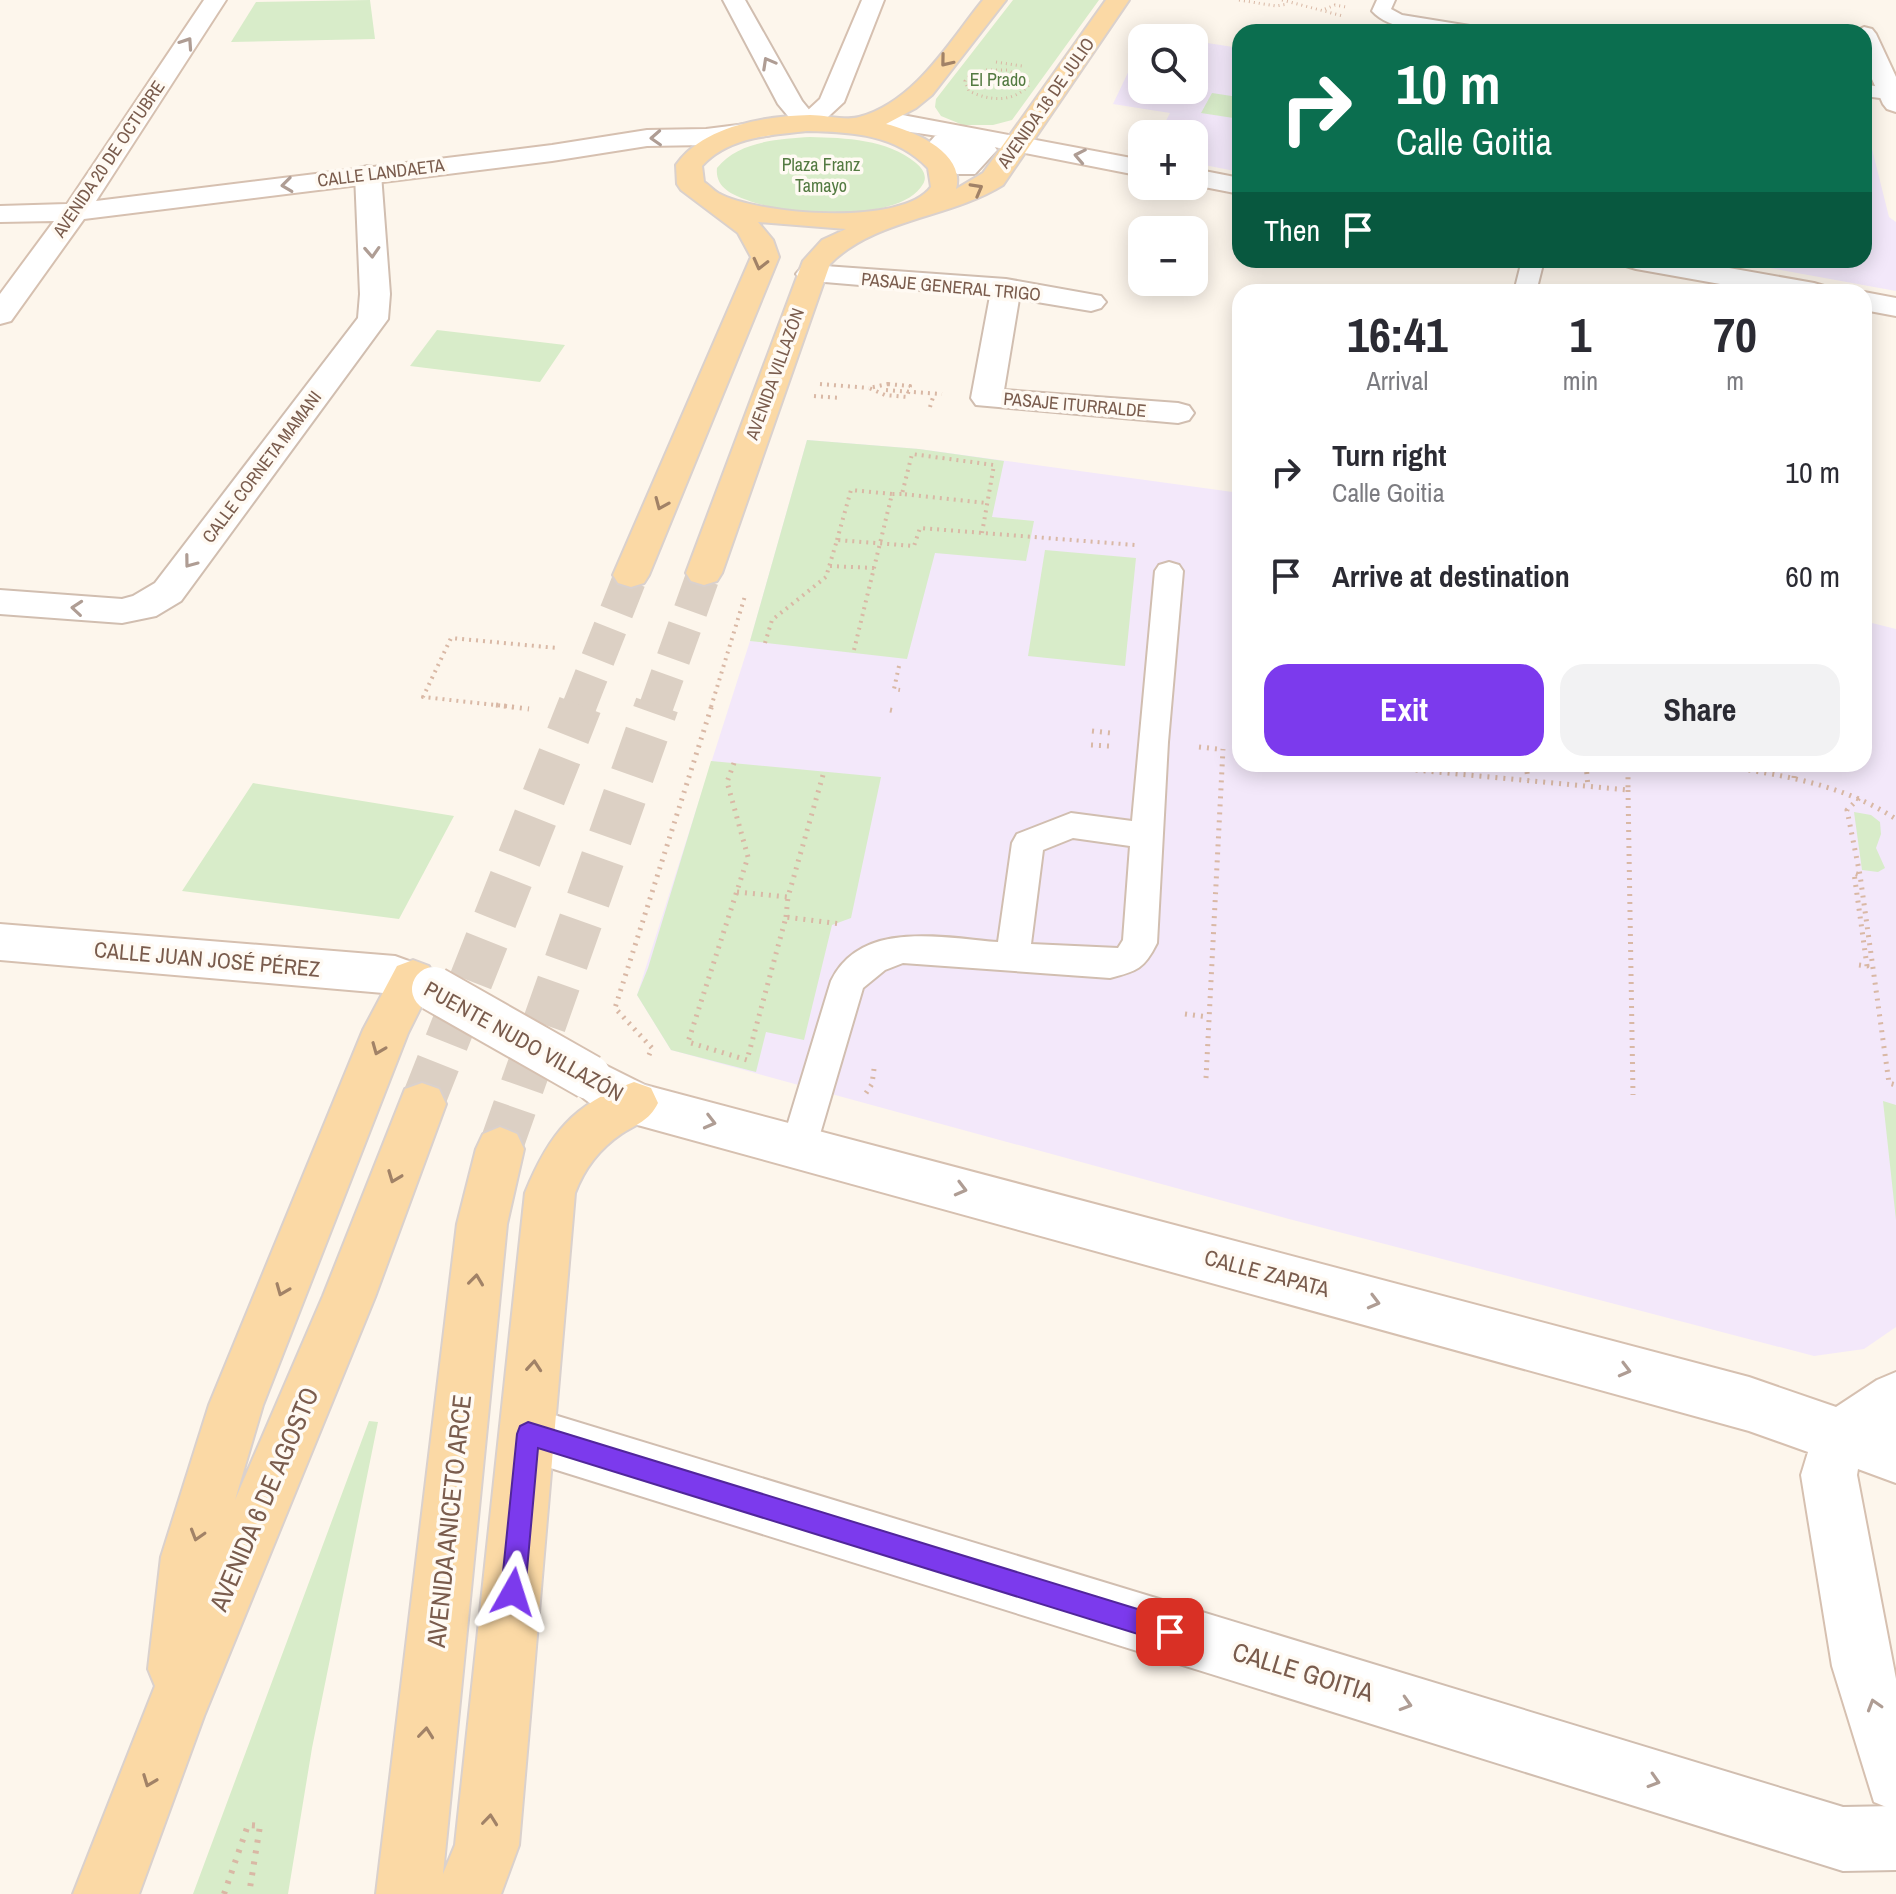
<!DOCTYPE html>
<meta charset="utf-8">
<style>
:root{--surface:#fff;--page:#f2f2f3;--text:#2b2b33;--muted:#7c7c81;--accent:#7c3aed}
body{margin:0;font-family:"Archivo Narrow",sans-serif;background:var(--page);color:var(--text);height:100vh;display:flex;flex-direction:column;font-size:30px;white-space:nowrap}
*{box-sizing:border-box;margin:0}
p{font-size:26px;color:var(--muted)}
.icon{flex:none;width:44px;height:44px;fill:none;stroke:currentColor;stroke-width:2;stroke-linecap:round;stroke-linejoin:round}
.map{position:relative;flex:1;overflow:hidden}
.side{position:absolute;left:1232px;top:284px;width:640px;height:488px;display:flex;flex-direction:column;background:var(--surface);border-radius:24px;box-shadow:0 4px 20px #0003}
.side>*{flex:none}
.banner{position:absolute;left:1232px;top:24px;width:640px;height:244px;border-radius:24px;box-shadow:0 4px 20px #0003;background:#0b6e4f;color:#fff;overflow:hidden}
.controls{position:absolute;left:1128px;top:24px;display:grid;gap:16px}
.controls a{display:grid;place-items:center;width:80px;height:80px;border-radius:16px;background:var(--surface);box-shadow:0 4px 20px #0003;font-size:40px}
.pin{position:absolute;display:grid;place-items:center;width:68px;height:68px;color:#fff;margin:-34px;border-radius:16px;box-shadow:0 4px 12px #0006}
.me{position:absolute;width:88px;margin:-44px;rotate:6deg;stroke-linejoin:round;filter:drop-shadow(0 0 6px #0008)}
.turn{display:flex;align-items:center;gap:28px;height:168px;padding:0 32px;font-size:36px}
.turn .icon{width:104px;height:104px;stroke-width:2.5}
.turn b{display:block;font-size:56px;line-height:68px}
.then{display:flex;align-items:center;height:76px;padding:0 32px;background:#0003;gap:16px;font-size:30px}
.eta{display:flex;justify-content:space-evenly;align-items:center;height:136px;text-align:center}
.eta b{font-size:48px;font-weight:700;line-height:56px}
.button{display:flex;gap:16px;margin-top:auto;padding:16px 32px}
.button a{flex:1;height:92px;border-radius:24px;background:var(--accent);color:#fff;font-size:32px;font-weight:700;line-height:92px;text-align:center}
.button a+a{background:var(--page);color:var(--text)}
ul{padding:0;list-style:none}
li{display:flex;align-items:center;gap:24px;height:104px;padding:0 32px}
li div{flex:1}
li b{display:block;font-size:30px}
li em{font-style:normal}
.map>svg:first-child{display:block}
.education{fill:#f3e8fa}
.green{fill:#d8ecc9}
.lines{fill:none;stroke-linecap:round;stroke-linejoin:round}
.primary-tunnel-far1{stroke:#dcd0c4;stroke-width:34;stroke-dasharray:34 17;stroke-linecap:butt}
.primary-tunnel{stroke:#dcd0c4;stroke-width:44;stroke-dasharray:44 22;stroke-linecap:butt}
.lane-casing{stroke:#d1beb0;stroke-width:4}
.street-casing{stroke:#d1beb0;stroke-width:4}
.secondary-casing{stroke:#d6c0b0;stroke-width:4}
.primary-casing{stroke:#dad1cd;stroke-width:4}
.path-far3{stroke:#d9b8a5;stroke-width:3;stroke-dasharray:1 4;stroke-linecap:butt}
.path-far2{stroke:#d9b8a5;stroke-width:4;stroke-dasharray:2 5;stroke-linecap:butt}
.path-far1{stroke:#d9b8a5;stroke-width:5;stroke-dasharray:2 6;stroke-linecap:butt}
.path{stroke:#d9b8a5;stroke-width:6;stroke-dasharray:3 8;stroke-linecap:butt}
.lane{fill:#fff;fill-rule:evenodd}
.street{fill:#fff;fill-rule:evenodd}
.secondary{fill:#fff;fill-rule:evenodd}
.primary{fill:#fbd9a5;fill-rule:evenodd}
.secondary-bridge-casing{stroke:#d6c0b0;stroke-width:48;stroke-linecap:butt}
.secondary-bridge{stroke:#fff;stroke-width:44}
.oneway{stroke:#af9d94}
.oneway2{stroke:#a18267}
.route{fill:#7c3aed;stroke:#51269a;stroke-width:2}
.labels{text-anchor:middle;stroke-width:7;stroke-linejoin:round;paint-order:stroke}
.far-park-label{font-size:18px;fill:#537a41;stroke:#fffaf3}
.far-street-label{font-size:18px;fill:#7a5c4d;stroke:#fffaf3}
.street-label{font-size:22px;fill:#7a5c4d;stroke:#fffaf3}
.near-street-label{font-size:26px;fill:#7a5c4d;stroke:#fffaf3}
</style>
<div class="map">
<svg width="1896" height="1894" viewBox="0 0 1896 1894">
<rect width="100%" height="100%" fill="#fdf6ec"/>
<!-- education -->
<path class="education" d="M1194,41L1240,48V172L1194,163V134H1159L1170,113L1113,104L1142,43V90H1194Z
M1864,117L1889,217L1896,222V291L1726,260H1864Z
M807,440L919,449L1240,493V764H1864V621L1896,629V1327L1864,1349L1814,1356L1289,1219L671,1050L637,995L750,641Z"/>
<!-- green -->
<path class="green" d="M370,0L375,39L231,42L256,2Z
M1013,0H1099L1012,120L993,125H963L941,116L935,107L936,99Z
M1212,93L1238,97L1240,93V119L1201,113Z
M810,137C846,138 887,139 916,163C922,168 928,176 923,184C901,224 783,215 747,200C731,194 715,187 717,168C738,141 779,139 810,137Z
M437,330L565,345L540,382L410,366Z
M807,440L919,449L1004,461L992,517L1034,521L1026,561L935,553L907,659L750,641Z
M1045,550L1136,558L1125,666L1028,656Z
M711,761L881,777L851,918L832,925L804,1040L766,1032L756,1072L671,1050L637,995L648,968Z
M253,783L454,816L399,919L182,891Z
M1854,812L1871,815L1880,822L1881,834L1876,848L1885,868L1878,872L1862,870Z
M1883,1101L1896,1105V1220Z
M369,1421L378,1422L312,1748L288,1894H193Z"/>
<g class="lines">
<!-- primary-tunnel-far1 -->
<path class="primary-tunnel-far1" d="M579,707L631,575
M656,707L704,573"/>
<!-- primary-tunnel -->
<path class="primary-tunnel" d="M422,1104L580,705
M500,1149L657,705"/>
<defs>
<path id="lane" d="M1377,0H1395L1391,9L1402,15L1476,27L1485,32C1454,32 1394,36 1372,11Z
M1864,84L1896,90V100L1864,96Z
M1522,260H1544L1536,292H1514Z
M1169,562L1179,565L1183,571L1168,742L1157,943C1144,969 1137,971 1110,978L903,963L885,970L863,988L813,1158L800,1163L787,1158L781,1146L831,981C861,919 943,938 998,942L1012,843L1017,834L1071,813L1132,821L1155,571L1159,565ZM1073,838L1130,846L1123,940L1118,948L1031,944L1043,850Z"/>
<path id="street" d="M723,0H745L802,101L820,123L816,128H798L778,104Z
M944,134L991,142L997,150L975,174H957L928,144L935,136Z
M368,166L377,168L381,174L390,294L388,319L181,601L156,616L122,623L0,614V590L122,599L133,596L155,583L358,318L360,294L355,174L359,168Z
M811,265L1006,279L1101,296L1106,302L1101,308L1091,311L1019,299L1004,390L1178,403L1189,406L1194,413L1189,420L1178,423L976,405L971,398L990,296L801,280L796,274L801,268Z
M528,1407L1843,1807L1896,1806V1870L1843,1871L528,1461L509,1453L501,1434L509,1415Z"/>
<path id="secondary" d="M204,0H226L96,201L552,145L647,130L706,129L762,122L771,125L775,130L771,135L706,145L647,146L552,161L84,219L11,321L0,324V294L54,221L0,222V206L67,204Z
M862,0H884L844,102L816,128H798L794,123L820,99Z
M1864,27L1872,29L1876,34L1896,77V112L1887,109L1883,104L1864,61V32H1854Z
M897,114L1142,160V176L938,136L897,130L864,133L855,130L851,125L855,120Z
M1194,169L1240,178V194L1194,185Z
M1622,260H1684L1814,283L1824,286L1829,292H1765L1636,269L1626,266Z
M1864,292L1896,298V316L1864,310Z
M0,924L395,956L450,976L456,989L450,1002L434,1008L395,994L0,960Z
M589,1057L645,1085L1749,1377L1836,1407L1877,1380L1896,1372V1483L1858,1469L1857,1475L1896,1679V1811L1874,1802L1832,1666L1801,1475L1808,1452L1749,1431L634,1124C609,1115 577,1101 566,1077L572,1063Z"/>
<path id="primary" d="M983,0H1006L932,95L916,108L886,124C914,131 966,153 956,189L983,173L1106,0H1129L1003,185C950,218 874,219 830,264L722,573L717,581L704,585L691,581L686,573L803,261L822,240L846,229L758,222L773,240L779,257L649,575L644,583L631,587L618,583L613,575L751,257L738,233L681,190L677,184L676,165C703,126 765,116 810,115C825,115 846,121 859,117C915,102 949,42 983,0ZM807,131C852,132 895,134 928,168L931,187C902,227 758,215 718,193C713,190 709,185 704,182L702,166C728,137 771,135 807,131Z
M413,960L429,966L435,979L408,1033L263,1405L235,1500L323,1296L405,1089L422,1083L439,1089L446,1104L375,1297L204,1716L139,1894H73L155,1686L148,1669L161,1557L209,1405L363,1030L397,966Z
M634,1082L651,1088L658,1103C649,1121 637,1124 621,1134C599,1149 584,1169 575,1193L519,1845L501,1894H376L457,1224L476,1149L483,1134L500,1127L517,1134L524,1149L507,1224L443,1874L455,1845L525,1193C549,1134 573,1104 634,1082Z"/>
</defs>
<!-- lane casing -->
<use href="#lane" class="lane-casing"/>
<!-- street casing -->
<use href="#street" class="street-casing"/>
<!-- secondary casing -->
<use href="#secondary" class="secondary-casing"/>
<!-- primary casing -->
<use href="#primary" class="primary-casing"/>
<!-- path-far3 -->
<path class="path-far3" d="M1239,0L1276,6L1288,4
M1282,0L1343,16
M1325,9L1335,5L1346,7
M996,62L1022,66
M986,70H1007L1028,80L1029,85C1013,103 989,101 969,91L965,81L969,76Z"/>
<!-- path-far2 -->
<path class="path-far2" d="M820,384L869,388
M888,384L910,386L907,397L885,395L869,388Z
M886,390L942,394
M814,396L841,398
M930,407L934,394
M982,533L994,465L912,454L902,494L987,503
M837,540L851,490L892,494
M830,566L874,568
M765,643L772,620L826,577L837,540L914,546L920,528L1135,545
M854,650L892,494H902
M899,666L894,689L900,690
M514,707L423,697L451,638L557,648
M711,707L745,596"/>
<!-- path-far1 -->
<path class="path-far1" d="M496,705L529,709
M890,710L895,711
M1092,731L1111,733
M1091,745L1109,746
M1199,747L1218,749
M734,763L727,782L748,857L688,1042L747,1060L786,917L841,924
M1352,764L1628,790V764
M1526,764L1528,780
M1586,764L1588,787
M1709,764C1775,774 1839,782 1896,819
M1794,778L1795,764
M1628,790L1633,1095
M1859,798L1847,810L1860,875L1889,1083L1896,1085
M737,892L788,897L823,775
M786,917L788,897
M1859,965L1867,966L1854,873L1860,875
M1185,1014L1208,1017
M649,1055L652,1048L615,1008L712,705
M1206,1078L1223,749
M866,1093L872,1084L874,1069"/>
<!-- path -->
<path class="path" d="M224,1894L248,1825L260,1826L249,1894"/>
<!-- lane -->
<use href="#lane" class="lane"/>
<!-- street -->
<use href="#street" class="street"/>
<!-- secondary -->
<use href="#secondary" class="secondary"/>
<!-- primary -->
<use href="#primary" class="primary"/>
<defs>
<path id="secondary-bridge" d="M434,989L589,1077"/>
</defs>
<!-- secondary-bridge casing -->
<use href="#secondary-bridge" class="secondary-bridge-casing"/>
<!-- secondary-bridge -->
<use href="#secondary-bridge" class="secondary-bridge"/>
</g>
<!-- one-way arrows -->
<defs><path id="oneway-chevron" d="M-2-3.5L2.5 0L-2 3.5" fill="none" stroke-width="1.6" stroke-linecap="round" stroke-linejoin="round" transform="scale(2)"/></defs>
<g class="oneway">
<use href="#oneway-chevron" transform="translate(187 43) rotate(-56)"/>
<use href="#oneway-chevron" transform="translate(768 63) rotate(-119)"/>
<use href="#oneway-chevron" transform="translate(656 138) rotate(177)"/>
<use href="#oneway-chevron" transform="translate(1080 156) rotate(-169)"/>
<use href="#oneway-chevron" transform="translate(287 185) rotate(173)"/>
<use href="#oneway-chevron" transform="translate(372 252) rotate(87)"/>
<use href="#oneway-chevron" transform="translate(190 562) rotate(127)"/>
<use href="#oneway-chevron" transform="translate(77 608) rotate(-175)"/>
<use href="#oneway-chevron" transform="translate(710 1122) rotate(14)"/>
<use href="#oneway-chevron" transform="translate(961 1189) rotate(15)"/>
<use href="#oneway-chevron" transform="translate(1374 1302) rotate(15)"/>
<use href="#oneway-chevron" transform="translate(1625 1370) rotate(15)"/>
<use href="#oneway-chevron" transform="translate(1406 1704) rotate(17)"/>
<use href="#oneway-chevron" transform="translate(1874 1705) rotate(-107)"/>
<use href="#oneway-chevron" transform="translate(1654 1781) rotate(17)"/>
</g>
<g class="oneway2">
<use href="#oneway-chevron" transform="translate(946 61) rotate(129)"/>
<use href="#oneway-chevron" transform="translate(977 189) rotate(-29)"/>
<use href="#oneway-chevron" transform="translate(760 264) rotate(104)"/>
<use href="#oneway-chevron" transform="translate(661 504) rotate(113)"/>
<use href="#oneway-chevron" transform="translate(378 1049) rotate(112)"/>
<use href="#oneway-chevron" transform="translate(394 1177) rotate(111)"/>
<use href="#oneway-chevron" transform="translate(476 1280) rotate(-83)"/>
<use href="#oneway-chevron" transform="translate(282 1290) rotate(112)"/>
<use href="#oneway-chevron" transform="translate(534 1366) rotate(-85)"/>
<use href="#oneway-chevron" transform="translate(197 1535) rotate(107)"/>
<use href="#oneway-chevron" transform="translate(426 1733) rotate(-84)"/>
<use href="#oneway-chevron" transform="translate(149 1781) rotate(111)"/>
<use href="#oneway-chevron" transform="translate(490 1820) rotate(-84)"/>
</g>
<!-- route -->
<path class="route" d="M528,1422L1170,1619L1179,1623L1182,1632L1179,1640L1170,1644L538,1448L525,1592L521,1601L513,1604L504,1601L501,1592L517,1434L520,1426Z"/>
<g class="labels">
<!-- far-park labels -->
<g class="far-park-label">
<text x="998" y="86">El Prado</text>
<text x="821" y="171">Plaza Franz<tspan x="821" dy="21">Tamayo</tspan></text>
</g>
<!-- far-street labels -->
<g class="far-street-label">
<text transform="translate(1046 103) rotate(-55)" y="6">AVENIDA 16 DE JULIO</text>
<text transform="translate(109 159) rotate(-56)" y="6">AVENIDA 20 DE OCTUBRE</text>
<text transform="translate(381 173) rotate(-7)" y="6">CALLE LANDAETA</text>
<text transform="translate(951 287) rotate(5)" y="6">PASAJE GENERAL TRIGO</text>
<text transform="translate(775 374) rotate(-70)" y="6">AVENIDA VILLAZÓN</text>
<text transform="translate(1075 405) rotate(5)" y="6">PASAJE ITURRALDE</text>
<text transform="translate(262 467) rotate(-53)" y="6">CALLE CORNETA MAMANI</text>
</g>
<!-- street labels -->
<g class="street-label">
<text transform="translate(207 959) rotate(5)" y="8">CALLE JUAN JOSÉ PÉREZ</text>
<text transform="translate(524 1041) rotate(29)" y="8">PUENTE NUDO VILLAZÓN</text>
<text transform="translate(1267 1273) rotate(15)" y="8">CALLE ZAPATA</text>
</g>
<!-- near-street labels -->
<g class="near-street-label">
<text transform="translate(264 1499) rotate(-67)" y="9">AVENIDA 6 DE AGOSTO</text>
<text transform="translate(449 1521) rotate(-84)" y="9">AVENIDA ANICETO ARCE</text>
<text transform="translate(1303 1672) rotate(17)" y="9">CALLE GOITIA</text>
</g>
</g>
</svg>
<div class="controls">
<a><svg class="icon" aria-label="search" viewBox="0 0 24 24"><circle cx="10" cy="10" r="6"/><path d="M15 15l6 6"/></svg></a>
<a>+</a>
<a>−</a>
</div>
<div class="pin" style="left:1170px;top:1632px;background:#d93025"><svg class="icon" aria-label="arrive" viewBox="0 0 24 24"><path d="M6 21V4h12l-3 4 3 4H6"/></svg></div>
<svg class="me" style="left:513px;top:1592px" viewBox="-20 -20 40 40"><path d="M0-17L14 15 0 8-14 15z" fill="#7c3aed" stroke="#fff" stroke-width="4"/></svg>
<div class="banner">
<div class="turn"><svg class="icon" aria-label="right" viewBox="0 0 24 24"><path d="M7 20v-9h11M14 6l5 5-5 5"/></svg><div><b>10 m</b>Calle Goitia</div></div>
<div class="then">Then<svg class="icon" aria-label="arrive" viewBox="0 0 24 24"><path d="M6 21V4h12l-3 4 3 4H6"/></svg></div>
</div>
<section class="side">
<div class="eta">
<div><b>16:41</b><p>Arrival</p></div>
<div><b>1</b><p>min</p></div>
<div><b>70</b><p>m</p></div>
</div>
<ul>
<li><svg class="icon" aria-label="right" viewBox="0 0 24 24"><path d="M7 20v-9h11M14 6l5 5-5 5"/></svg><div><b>Turn right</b><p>Calle Goitia</p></div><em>10 m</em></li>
<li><svg class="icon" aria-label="arrive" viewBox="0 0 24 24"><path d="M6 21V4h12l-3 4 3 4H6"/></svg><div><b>Arrive at destination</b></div><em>60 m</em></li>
</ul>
<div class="button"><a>Exit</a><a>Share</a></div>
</section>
</div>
